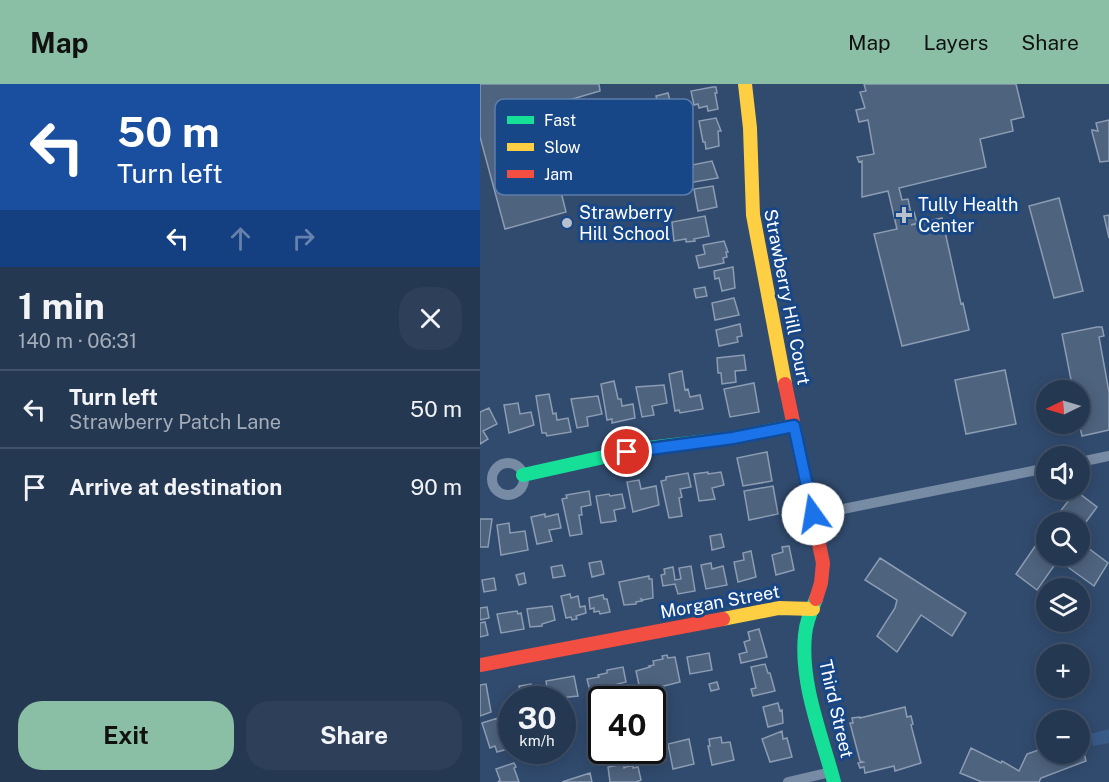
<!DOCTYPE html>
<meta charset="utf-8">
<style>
:root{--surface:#253852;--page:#2d3f59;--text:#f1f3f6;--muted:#a3acb8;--line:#425269;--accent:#8abfa5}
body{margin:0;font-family:"Public Sans",sans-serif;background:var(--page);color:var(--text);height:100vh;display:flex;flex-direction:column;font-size:22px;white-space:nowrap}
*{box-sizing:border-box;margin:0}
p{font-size:20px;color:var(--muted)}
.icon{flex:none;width:33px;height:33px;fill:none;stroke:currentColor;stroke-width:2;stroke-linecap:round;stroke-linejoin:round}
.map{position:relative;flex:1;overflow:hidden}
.panel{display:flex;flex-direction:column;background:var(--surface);width:480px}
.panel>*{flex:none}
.banner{background:#1a4fa0;color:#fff;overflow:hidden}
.needle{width:39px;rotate:265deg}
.fabs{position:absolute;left:556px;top:296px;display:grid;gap:12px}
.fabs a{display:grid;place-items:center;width:54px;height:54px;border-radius:50%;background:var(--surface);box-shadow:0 3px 15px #0003,0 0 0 2px var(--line);font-size:30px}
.speed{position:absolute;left:18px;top:602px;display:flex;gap:12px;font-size:30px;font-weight:700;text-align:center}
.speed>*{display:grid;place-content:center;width:78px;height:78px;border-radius:50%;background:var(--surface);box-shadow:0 3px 15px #0003,0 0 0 2px var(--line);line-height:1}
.speed small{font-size:15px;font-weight:400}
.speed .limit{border:3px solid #111;border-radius:9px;background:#fff;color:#111}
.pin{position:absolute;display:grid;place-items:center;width:51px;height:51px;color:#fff;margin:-26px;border:3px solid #fff;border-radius:50%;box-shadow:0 2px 6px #0007}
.me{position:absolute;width:66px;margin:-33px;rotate:347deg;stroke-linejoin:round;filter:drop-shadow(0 0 4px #0008)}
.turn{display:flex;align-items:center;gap:21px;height:126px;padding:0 18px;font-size:27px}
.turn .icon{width:78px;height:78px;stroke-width:2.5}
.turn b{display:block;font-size:42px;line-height:51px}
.lanes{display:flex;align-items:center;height:57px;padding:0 18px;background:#0003;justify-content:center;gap:30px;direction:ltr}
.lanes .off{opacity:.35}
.round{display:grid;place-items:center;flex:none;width:63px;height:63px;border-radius:24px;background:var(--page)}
.overview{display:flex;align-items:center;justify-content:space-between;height:102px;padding:0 18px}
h1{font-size:36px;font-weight:700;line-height:45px}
.primary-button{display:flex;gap:12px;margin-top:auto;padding:12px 18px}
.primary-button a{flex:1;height:69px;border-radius:24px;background:var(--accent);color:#111;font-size:24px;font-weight:700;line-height:69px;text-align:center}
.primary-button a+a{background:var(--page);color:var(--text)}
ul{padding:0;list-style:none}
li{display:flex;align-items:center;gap:18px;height:78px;padding:0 18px;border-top:2px solid var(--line)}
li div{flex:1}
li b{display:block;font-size:22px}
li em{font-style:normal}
header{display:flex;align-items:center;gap:36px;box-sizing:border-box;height:84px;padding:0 30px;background:var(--accent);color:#111}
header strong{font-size:28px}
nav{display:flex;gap:33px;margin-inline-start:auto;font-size:21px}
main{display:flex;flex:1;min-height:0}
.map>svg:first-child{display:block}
.water{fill:#375a87}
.building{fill:#4e637e;stroke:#8c9cb2;stroke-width:1.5}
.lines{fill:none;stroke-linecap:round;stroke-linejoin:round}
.street{stroke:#788ba4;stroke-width:10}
.fast{stroke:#16e098;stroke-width:14}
.slow{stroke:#ffcf43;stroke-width:14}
.jam{stroke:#f24e42;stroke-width:14}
.route-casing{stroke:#114b97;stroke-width:15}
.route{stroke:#1a73e8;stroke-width:10}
.poi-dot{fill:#b7c0cc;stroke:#184787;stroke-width:2}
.labels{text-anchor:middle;stroke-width:6;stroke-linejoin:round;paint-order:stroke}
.poi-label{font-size:18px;fill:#fff;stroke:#184787;text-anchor:start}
.street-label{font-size:18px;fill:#fff;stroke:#184787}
.key{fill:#184787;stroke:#5d7eab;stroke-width:1.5}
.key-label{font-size:16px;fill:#fff}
</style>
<header>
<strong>Map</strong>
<nav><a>Map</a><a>Layers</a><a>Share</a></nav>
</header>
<main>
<section class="panel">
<div class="banner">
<div class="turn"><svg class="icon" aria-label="left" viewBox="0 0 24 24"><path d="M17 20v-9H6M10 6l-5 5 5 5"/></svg><div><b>50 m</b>Turn left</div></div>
<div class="lanes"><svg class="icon" aria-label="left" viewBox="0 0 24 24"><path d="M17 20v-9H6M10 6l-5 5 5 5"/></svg><svg class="icon off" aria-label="ahead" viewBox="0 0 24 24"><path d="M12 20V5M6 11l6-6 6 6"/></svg><svg class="icon off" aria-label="right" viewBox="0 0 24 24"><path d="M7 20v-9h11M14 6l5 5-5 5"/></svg></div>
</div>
<div class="overview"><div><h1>1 min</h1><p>140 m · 06:31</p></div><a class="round"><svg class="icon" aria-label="close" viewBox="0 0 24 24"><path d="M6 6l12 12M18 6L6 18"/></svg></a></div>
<ul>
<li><svg class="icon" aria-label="left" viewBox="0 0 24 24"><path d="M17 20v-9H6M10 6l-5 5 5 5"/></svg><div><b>Turn left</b><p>Strawberry Patch Lane</p></div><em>50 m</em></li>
<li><svg class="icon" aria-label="arrive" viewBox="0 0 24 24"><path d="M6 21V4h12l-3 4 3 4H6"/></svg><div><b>Arrive at destination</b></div><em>90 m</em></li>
</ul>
<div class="primary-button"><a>Exit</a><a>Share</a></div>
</section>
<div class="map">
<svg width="629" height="698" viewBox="0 0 629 698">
<rect width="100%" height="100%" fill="#314b6e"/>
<!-- water -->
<path class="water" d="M629,645V659L613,662L610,650Z"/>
<!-- building -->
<path class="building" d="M0,0H119L120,7L51,27L52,37L60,34L71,74L63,76L72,106L80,104L86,128L25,145L0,53Z
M384,0H536L544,33L531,36L533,47L500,55L506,83L419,104L422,116L428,115L431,129L434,128L437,139L431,141L462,134L481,220L483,219L489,246L422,262L394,150L417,145L408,107L382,113V77L379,78L377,73L394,70L388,36L379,38L376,26L385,24L380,8L386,7Z
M233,3H236L237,9H235L238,25L228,27L227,22L219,24L218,20L214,21L211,7Z
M188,9L191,21L179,24L176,12Z
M236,34L241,47H238L239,62L226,65L225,58H223L219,37Z
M629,36V77L620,78L612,48V46L618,47L616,39Z
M232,77L238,94L208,99L206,89L209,88L208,84L213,83L212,81Z
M233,102L237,123L218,127L214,105Z
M579,114L603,207L574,214L549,122Z
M629,131V154L624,132Z
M225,132L229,152L214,155L215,157L206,158V155L194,157L192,138Z
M244,157L248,168H246L247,173L243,174L244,179L219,184L216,172L225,170L223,161Z
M253,183L255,204L242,207L239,194L235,195L234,187Z
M225,203L227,212L216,214L214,205Z
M254,214L259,231L235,236L232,219Z
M260,240L262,252L257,253L258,258L239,262L236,246Z
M617,243H622L624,252L619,253L629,308V346L602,352L599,339L600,306H593L582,250Z
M264,271L266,286L255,287L256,298L242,300L241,289H238L237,274Z
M525,286L536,340L486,350L475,296Z
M202,287L205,306L208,305L210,313L220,311L223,325L200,329L199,326L195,327L189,290Z
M134,297L138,315H141L142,322L153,320L155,334L132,339V335L127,336L121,300Z
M274,299L279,328L250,333L244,305Z
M184,301L187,319L172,322L174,331L162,333L156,303Z
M69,310L73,330L76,329L77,336L88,334L91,348L67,352L66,349H62L56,312Z
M118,312L122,330L107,333L108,342L97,344L91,315Z
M38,319L40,330L51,328L54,341L29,349L24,321Z
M9,324L17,340L3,347L8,355L0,360V328Z
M287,368L292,397L263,402L257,374Z
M228,388V390L241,388L244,401L232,404L235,415L219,417L214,390Z
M208,389L211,403L200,405L202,413L199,414L202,432L189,434L181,397L186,396V393Z
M159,396L161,405L176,402L179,421L153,428L147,398Z
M293,402L298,430L269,436L264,407Z
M109,407L111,421L101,423L102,431H99L102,450L90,452L82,415L87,414L86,411Z
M596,407L617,423L600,446V438H572Z
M129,410L130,412L142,410L145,424L134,426L136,437L121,439L116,412Z
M65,430V433L78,430L81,444L69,446L72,457L57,460L51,433Z
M0,435H12L8,463H0Z
M29,439L30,449L45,447L48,466L21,471L17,441Z
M567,445V471H600V458L628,479L614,502L578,476L557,506L536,490Z
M241,450L244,463L232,466L230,452Z
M309,462L314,486L296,491L292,471L303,468L302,463Z
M271,467L276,493L258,498L254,478L264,476L263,469Z
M400,474L486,529L472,552L441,531L417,568L397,552L415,524L417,516L385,496Z
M121,477L124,490L112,493L109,479Z
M231,479L232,485L243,482L247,501L226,505L221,481Z
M82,481L85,492L73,494L71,483Z
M211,482L215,507L198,510L195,500L183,502L181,491L185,490L184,485L193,483L195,496L201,495L199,484Z
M44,489L46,499L39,501L36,491Z
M169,492V495H172L173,514L163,516L161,515L162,517L156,518V520L144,521L139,498Z
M14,494L16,506L4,508L2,496Z
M90,510L91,514L98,512L100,523L105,522L106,529L96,532L97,535L92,536L91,533L86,534L81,512Z
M123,511L124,515H127L130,528L120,530L119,527L114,528V524L110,525L109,514Z
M72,522L75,536L62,540V542L50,543L47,525Z
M7,523L9,534L0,536V524Z
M37,527L38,530L41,529L44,545L21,549L17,530Z
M5,538L8,551L0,553V539Z
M279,545L287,573L261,579L259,570L267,568L264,558L270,556L268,548Z
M229,569L232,586L210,590L207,573Z
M187,571L188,574L195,573L200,598L164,607L163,601H159L156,587L170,583L169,582L174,581L173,577L183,575L182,572Z
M285,580L288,589H290L295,607L273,612L271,605L276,604L271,583Z
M143,583L146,598L110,607L107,595L119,593L118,591L127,589V586Z
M94,592L98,612L69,615L66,597Z
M237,598L239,605L231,607L229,600Z
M6,600L11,628L0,632V601Z
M51,600L53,610L41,612L39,602Z
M298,619L300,627L302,626L303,639L288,643L283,623Z
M425,623L427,633L431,632L433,640L431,641L441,679L415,687L414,682L385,689L384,683L380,684L378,679L383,678L380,677L370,639H373L372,634L380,633V634Z
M18,634L19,639L25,637L29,648L23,650L28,665L17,668L15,662L10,664L2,639Z
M302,647L303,655L307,654L312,673L290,678L282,655Z
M241,653L242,659L250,658L254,676L232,681L228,662H230L229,655Z
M600,653L606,677L561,694L559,698H502L480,689L491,664L521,679L522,677L539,687L547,670L567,663V669H600Z
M209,655L214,680L193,685L188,660Z
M34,679L36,683L34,684L39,698H18L20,696L16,685Z
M144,680V684L149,682H153V684L158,683L161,696L156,698H130L128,683Z
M110,689L112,698H82Z"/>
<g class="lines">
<!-- street -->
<path class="street" d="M600,378L629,372
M12 395a16 16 0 1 1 32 0a16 16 0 1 1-32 0Z
M333,431L567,384
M308,698L351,688"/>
<!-- fast -->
<path class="fast" d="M43,391L160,365L253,354L313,342
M336,515C331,527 326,538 325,551C320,600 342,652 354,698"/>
<!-- slow -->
<path class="slow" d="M265,0L270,44L273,131L305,300
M243,535L299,524L333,525"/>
<!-- jam -->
<path class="jam" d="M305,300L343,479L341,499L336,515
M0,581L243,535"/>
</g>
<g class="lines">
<defs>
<path id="route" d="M147,368L253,354L314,342L333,430"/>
</defs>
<!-- route casing -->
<use href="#route" class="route-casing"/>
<!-- route -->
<use href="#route" class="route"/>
</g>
<!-- markers -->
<g class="poi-dot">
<path d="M421 122h6v6h6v6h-6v6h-6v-6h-6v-6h6z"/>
<circle cx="87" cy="139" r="6"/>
</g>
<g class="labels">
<!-- poi labels -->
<g class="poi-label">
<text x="438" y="127">Tully Health<tspan x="438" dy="21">Center</tspan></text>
<text x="99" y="135">Strawberry<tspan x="99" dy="21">Hill School</tspan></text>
</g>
<!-- street labels -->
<g class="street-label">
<text transform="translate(307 213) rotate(79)" y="6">Strawberry Hill Court</text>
<text transform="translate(240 518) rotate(-10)" y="6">Morgan Street</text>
<text transform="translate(356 625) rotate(77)" y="6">Third Street</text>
</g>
</g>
<!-- legend -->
<rect x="15" y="15" width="198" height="96" rx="9" class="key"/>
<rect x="27" y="32" width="27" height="8" fill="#16e098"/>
<rect x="27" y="59" width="27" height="8" fill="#ffcf43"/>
<rect x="27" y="86" width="27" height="8" fill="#f24e42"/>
<g class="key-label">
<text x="64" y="42">Fast</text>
<text x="64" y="69">Slow</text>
<text x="64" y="96">Jam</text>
</g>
</svg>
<div class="fabs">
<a><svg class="needle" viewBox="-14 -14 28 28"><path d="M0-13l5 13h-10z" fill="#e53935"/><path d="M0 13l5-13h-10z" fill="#a3acb8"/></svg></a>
<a><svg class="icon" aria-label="sound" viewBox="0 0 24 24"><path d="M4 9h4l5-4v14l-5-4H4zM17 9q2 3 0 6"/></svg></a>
<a><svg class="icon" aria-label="search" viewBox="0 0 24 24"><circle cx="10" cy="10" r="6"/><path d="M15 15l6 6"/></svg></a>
<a><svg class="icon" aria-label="layers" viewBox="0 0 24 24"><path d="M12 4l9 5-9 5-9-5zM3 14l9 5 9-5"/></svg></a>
<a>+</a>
<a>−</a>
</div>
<div class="speed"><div>30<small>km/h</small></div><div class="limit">40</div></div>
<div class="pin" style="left:147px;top:368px;background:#d93025"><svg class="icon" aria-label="arrive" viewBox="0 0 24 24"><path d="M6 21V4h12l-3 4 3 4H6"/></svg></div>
<svg class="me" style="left:333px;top:430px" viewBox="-20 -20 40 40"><circle r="19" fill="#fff"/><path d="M0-13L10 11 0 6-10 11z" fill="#1a73e8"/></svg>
</div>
</main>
